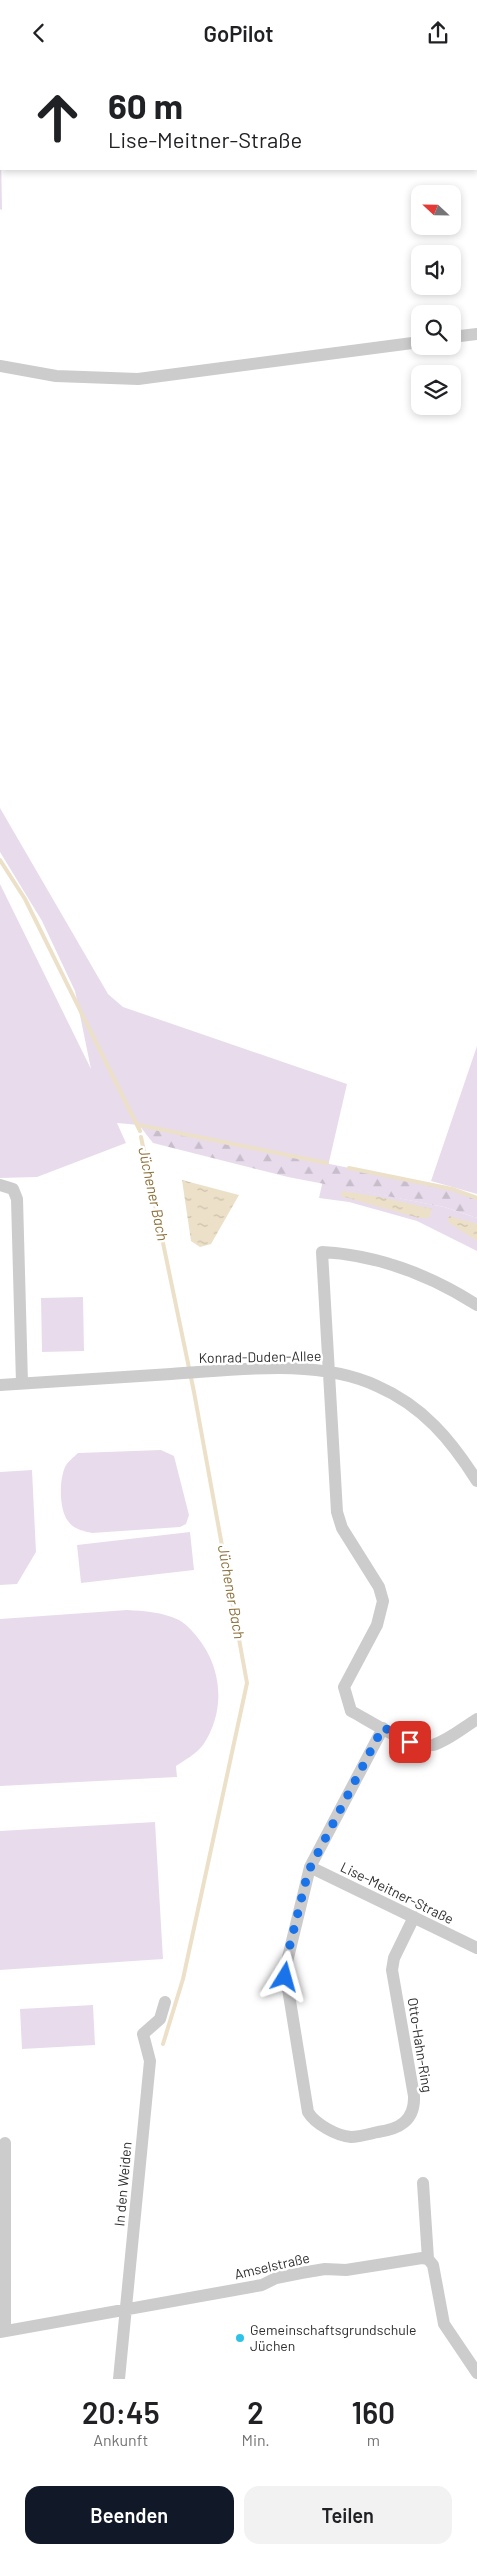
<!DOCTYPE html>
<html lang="de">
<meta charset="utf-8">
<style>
:root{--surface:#fff;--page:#f2f2f2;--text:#202124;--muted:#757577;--accent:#111827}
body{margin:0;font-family:Barlow,sans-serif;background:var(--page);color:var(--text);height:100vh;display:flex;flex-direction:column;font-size:19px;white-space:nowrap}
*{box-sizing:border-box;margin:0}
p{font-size:16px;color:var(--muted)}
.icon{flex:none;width:28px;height:28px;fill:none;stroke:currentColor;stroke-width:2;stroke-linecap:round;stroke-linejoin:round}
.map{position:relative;height:2314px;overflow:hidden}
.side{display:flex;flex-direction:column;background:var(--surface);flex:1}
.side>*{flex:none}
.top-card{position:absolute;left:0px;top:0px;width:478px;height:105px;box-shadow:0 2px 8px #0003;background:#fff;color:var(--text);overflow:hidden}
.needle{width:32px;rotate:292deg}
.fabs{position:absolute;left:411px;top:120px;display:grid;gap:10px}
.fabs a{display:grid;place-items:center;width:50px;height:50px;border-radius:10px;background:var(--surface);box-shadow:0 2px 8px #0003;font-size:25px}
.pin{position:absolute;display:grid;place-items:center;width:42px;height:42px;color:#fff;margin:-21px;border-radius:10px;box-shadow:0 2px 8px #0006}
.me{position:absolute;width:55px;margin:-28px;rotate:8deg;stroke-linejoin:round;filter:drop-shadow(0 0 4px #0008)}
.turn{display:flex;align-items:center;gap:18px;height:105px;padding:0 25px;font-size:22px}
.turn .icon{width:65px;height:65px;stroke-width:2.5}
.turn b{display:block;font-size:35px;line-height:42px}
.eta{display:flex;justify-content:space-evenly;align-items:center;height:85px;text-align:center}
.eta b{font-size:30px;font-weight:600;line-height:35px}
.button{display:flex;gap:10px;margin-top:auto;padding:10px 25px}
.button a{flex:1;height:58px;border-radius:15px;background:var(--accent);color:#fff;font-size:20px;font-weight:600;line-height:58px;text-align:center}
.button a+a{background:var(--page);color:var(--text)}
header{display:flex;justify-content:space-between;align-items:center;height:65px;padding:0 25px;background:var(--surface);font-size:22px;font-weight:600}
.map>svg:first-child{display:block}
.green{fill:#e8dcec}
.forest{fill:url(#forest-firs)}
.water{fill:url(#water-ripples)}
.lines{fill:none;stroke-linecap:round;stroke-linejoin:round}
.stream{stroke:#ece0c8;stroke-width:4}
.minor{stroke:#ccc;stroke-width:12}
.route{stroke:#1a73e8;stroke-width:9;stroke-dasharray:0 16.2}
.poi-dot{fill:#2fc2e7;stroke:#fff;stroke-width:2}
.labels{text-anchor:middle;stroke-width:5;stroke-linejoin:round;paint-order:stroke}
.street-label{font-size:14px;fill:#2f2f2f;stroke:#fff}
.poi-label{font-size:14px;fill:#2f2f2f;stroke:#fff;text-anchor:start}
.water-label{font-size:15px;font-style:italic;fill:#8c703a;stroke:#fff}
</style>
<header><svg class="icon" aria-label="back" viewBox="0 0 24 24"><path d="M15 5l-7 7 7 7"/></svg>GoPilot<svg class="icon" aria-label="share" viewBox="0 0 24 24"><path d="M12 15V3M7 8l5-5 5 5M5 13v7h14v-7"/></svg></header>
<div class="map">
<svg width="477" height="2314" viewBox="0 0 477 2314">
<defs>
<pattern id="forest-firs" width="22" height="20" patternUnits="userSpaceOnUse" patternTransform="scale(1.25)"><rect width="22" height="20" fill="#e8dcec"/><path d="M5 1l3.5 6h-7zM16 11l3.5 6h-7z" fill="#c7bdcb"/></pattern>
<pattern id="water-ripples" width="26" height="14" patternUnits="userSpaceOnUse" patternTransform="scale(1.25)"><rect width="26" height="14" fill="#ece0c8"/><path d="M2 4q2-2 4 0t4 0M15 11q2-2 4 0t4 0" fill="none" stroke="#cbc0ac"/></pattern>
</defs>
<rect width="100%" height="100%" fill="#fff"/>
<!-- green -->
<path class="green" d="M0,31L2,145L0,144Z
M0,743L108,929L123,942L347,1019L329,1097L139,1060L117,1058L126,1078L37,1112L0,1113V819L91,1004L75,926L42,856L0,787Z
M477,981V1129L431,1116Z
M323,1115L338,1121L444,1142L477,1153V1186L417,1156L349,1137L319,1133Z
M83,1232L84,1286L42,1287L41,1233Z
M161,1385L174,1391L189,1450L186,1459L180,1462L92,1468C83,1466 73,1464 68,1456C59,1444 59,1416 65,1402C67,1397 74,1392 78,1388Z
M32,1405L36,1487L17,1519L0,1520V1407Z
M190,1467L194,1505L81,1518L77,1480Z
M127,1545C145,1546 162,1547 179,1555C188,1560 197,1571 203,1580C223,1610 224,1649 203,1680C196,1689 185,1695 176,1701L177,1712L0,1721V1554Z
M155,1757L163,1894L0,1905V1766Z
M93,1940L95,1980L22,1984L20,1944Z"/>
<!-- forest -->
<path class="forest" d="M139,1060L452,1124L477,1133V1153L444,1142L288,1112L153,1078Z"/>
<!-- water -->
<path class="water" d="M182,1115L239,1130L211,1179L200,1182L191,1176Z
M342,1126L380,1132L432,1144L429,1153H419L341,1131Z
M449,1151L477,1159V1176L448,1157Z"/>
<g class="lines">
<!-- stream -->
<path class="stream" d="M0,795L25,834L140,1066
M139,1060L327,1098
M141,1072L194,1327L247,1618L183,1914L163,1979
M349,1103L452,1124L477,1133"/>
<!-- minor -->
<path class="minor" d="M452,272L477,269
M0,301L56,311L138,314L420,277
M0,1120L13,1124L17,1134L22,1318
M477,1240C430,1210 378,1190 322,1187L337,1447L342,1463L379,1522L383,1536L377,1560L344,1622L351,1646C370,1656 413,1685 433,1680C449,1675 464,1662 477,1654
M0,1320C57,1316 114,1313 171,1309C236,1305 317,1293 377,1321C423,1341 451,1375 477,1416
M383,1663L310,1802L477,1883
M310,1802L285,1905L308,2047C315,2059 337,2071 351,2072C359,2072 369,2069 378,2067C399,2064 415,2056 414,2031L392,1905L394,1893L414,1852
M423,2118L428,2194
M5,2266V2078
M0,2267L262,2220L276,2213L301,2208L325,2204L346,2205L422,2193L428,2194L433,2200L444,2259L477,2308
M119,2314L150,1996L143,1969L160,1954L165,1937"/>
</g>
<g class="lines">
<!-- route -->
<path class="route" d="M285,1912L286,1896L308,1807L383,1662L410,1677"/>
</g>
<!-- markers -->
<circle class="poi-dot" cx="240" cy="2273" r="5"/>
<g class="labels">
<!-- street labels -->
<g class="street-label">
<text transform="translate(260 1292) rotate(-1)" y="5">Konrad-Duden-Allee</text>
<text transform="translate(397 1828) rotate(26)" y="5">Lise-Meitner-Straße</text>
<text transform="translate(420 1980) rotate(81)" y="5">Otto-Hahn-Ring</text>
<text transform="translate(123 2119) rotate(-85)" y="5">In den Weiden</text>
<text transform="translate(272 2201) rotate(-13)" y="5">Amselstraße</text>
</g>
<!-- poi labels -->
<g class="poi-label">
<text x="250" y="2270">Gemeinschaftsgrundschule<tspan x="250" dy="16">Jüchen</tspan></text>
</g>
<!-- water labels -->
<g class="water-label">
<text transform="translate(153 1129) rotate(78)" y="5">Jüchener Bach</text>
<text transform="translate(231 1527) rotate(80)" y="5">Jüchener Bach</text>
</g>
</g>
</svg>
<div class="fabs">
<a><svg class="needle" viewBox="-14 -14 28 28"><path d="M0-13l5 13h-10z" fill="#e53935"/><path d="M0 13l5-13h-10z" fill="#757577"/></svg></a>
<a><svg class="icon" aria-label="sound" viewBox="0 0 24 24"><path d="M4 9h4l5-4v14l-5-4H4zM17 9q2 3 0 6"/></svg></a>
<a><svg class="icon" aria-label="search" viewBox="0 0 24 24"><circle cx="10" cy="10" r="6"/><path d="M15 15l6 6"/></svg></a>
<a><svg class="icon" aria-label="layers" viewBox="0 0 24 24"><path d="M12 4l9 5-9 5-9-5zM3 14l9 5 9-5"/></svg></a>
</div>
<div class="pin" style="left:410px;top:1677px;background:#d93025"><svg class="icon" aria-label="arrive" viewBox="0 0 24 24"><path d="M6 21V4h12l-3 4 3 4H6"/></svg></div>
<svg class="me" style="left:285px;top:1912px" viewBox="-20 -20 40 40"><path d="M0-17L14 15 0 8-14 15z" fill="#1a73e8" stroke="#fff" stroke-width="4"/></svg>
<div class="top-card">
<div class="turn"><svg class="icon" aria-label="ahead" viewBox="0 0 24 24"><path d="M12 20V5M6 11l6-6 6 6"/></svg><div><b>60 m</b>Lise-Meitner-Straße</div></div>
</div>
</div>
<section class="side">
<div class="eta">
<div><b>20:45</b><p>Ankunft</p></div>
<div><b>2</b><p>Min.</p></div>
<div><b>160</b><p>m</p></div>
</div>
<div class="button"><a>Beenden</a><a>Teilen</a></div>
</section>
